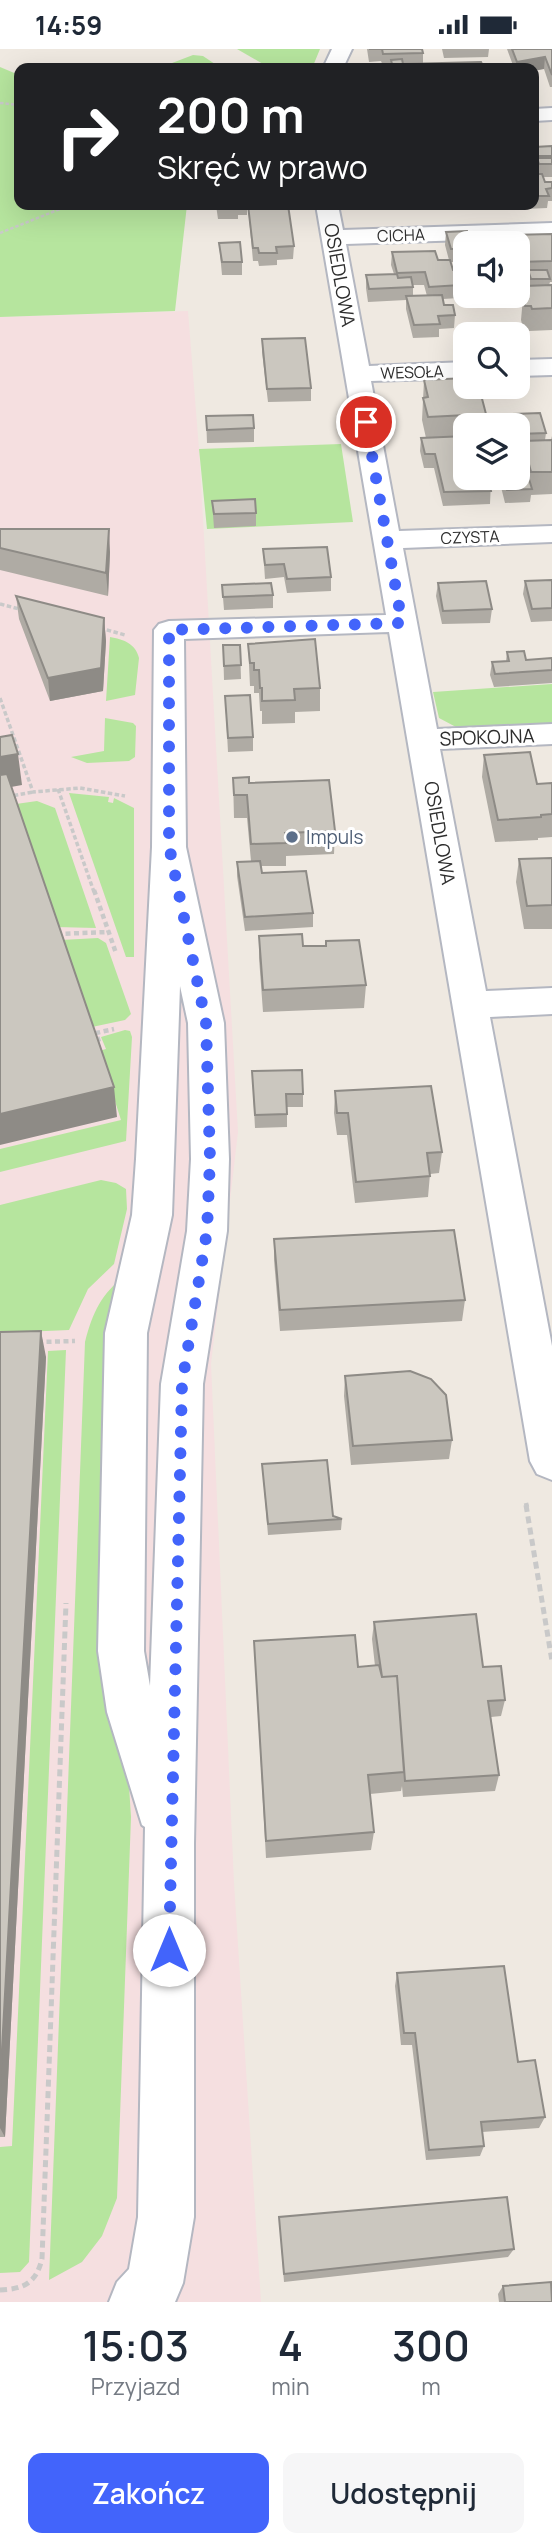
<!DOCTYPE html>
<html lang="pl">
<meta charset="utf-8">
<style>
:root{--surface:#fff;--page:#f6f6f7;--text:#1f2937;--muted:#747a83;--accent:#4264fb}
body{margin:0;font-family:Manrope,sans-serif;background:var(--page);color:var(--text);height:100vh;display:flex;flex-direction:column;font-size:26px;white-space:nowrap}
*{box-sizing:border-box;margin:0}
p{font-size:23px;color:var(--muted)}
.icon{flex:none;width:38px;height:38px;fill:none;stroke:currentColor;stroke-width:2;stroke-linecap:round;stroke-linejoin:round}
.map{position:relative;height:2253px;overflow:hidden}
.sheet{display:flex;flex-direction:column;background:var(--surface);flex:1}
.sheet>*{flex:none}
.guide{position:absolute;left:14px;top:14px;width:525px;height:147px;border-radius:14px;box-shadow:0 7px 28px #0002;background:#202124;color:#fff;overflow:hidden}
.fabs{position:absolute;left:453px;top:182px;display:grid;gap:14px}
.fabs a{display:grid;place-items:center;width:77px;height:77px;border-radius:14px;background:var(--surface);box-shadow:0 7px 28px #0002;font-size:35px}
.pin{position:absolute;display:grid;place-items:center;width:60px;height:60px;color:#fff;margin:-30px;border:4px solid #fff;border-radius:50%;box-shadow:0 2px 7px #0007}
.me{position:absolute;width:77px;margin:-38px;rotate:0deg;stroke-linejoin:round;filter:drop-shadow(0 0 5px #0008)}
.turn{display:flex;align-items:center;gap:24px;height:147px;padding:0 28px;font-size:32px}
.turn .icon{width:91px;height:91px;stroke-width:2.5}
.turn b{display:block;font-size:49px;line-height:60px}
.eta{display:flex;justify-content:space-evenly;align-items:center;height:119px;text-align:center}
.eta b{font-size:42px;font-weight:600;line-height:49px}
.cta{display:flex;gap:14px;margin-top:auto;padding:14px 28px}
.cta a{flex:1;height:80px;border-radius:14px;background:var(--accent);color:#fff;font-size:28px;font-weight:600;line-height:80px;text-align:center}
.cta a+a{background:var(--page);color:var(--text)}
.status{display:flex;justify-content:space-between;align-items:center;height:49px;padding:0 35px;background:var(--surface);direction:ltr}
.status svg{height:19px;fill:currentColor}
.map>svg:first-child{display:block}
.medical{fill:#f5dfe0}
.green{fill:#b6e59e}
.lines{fill:none;stroke-linecap:round;stroke-linejoin:round}
.minor-casing{stroke:#b4b7c1;stroke-width:4}
.path-far3{stroke:#c9c9c9;stroke-width:2.5;stroke-dasharray:3.5 2;stroke-linecap:butt}
.path-far2{stroke:#c9c9c9;stroke-width:3.5;stroke-dasharray:4.5 2.5;stroke-linecap:butt}
.path-far1{stroke:#c9c9c9;stroke-width:4.5;stroke-dasharray:5 3.5;stroke-linecap:butt}
.path{stroke:#c9c9c9;stroke-width:5;stroke-dasharray:7 4.5;stroke-linecap:butt}
.minor{fill:#fff;fill-rule:evenodd}
.wall{fill:#afaba4;fill-rule:evenodd}
.shaded-wall{fill:#8e8b86}
.building{fill:#cbc7bf;stroke:#8e8b86;stroke-width:2}
.route{stroke:#4264fb;stroke-width:12;stroke-dasharray:0 21.6}
.service-dot{fill:#5c6f8a;stroke:#fff;stroke-width:2.5}
.labels{text-anchor:middle;stroke-width:6;stroke-linejoin:round;paint-order:stroke}
.far-street-label{font-size:16px;fill:#2e2e2e;stroke:#fff}
.street-label{font-size:19px;fill:#2e2e2e;stroke:#fff}
.service-label{font-size:19px;fill:#4e5e75;stroke:#fff;text-anchor:start}
</style>
<div class="status"><b>14:59</b><svg viewBox="0 0 49 12"><path d="M0 12V9h3v3zM5 12V6h3v6zM10 12V3h3v9zM15 12V0h3v12zM26 1h20v11H26zM47 4h2v5h-2z"/></svg></div>
<div class="map">
<svg width="552" height="2253" viewBox="0 0 552 2253">
<rect width="100%" height="100%" fill="#efe9e1"/>
<!-- medical -->
<path class="medical" d="M188,262L199,400L238,1083L211,1315L234,1834L261,2253H0V268Z"/>
<!-- green -->
<path class="green" d="M237,0H320L313,17L270,19Z
M193,6L203,7L221,19H159Z
M0,18L19,26V156H187L175,262L0,268Z
M341,395L353,473L207,480L199,400Z
M110,588C123,590 136,595 139,609L135,646L106,652Z
M552,635V674L456,678L439,669L433,643Z
M105,669L133,674L136,677L135,708L129,712L87,714L71,708L104,702Z
M69,744L109,748L108,753L113,754L114,749L134,759V908H126Z
M37,752L55,759L96,879L56,878L16,755Z
M98,889L106,894L131,965L125,971L92,978L61,891Z
M125,981L130,982L132,988L126,1092L0,1123V1100L121,1071L99,1002L106,1000L101,988Z
M101,1131L116,1134L126,1140L127,1160L114,1215L88,1240L69,1281L0,1284V1156Z
M126,1225L118,1675L129,1737L131,1768L117,2149L102,2187L82,2213L49,2231L85,1293C93,1262 101,1246 126,1225Z
M66,1301L29,2213L20,2223L0,2224V2098L12,2097L48,1302Z"/>
<g class="lines">
<defs>
<path id="minor" d="M332,0H352L343,19H323Z
M552,59V71L534,72V60Z
M316,156H338L343,181L552,174V188L346,195L369,317L466,313V329L371,332L399,482L552,477V493L403,499L437,680L552,675V695L440,700L486,942L552,939V965L490,968L552,1297V1431L537,1425L530,1412L389,583L184,590L186,798L224,974L229,1110L227,1182L203,1335L194,1795V2168L183,2234L175,2253H109L117,2233L129,2220L138,2168L145,1778L142,1776L107,1663L98,1602L105,1284L132,1166L136,1110L152,798L154,581L159,575L169,572L386,566ZM180,937L188,974L191,1110L187,1182L161,1335L150,1637L144,1602L147,1284L172,1166Z
M552,310V326L518,327V311Z"/>
</defs>
<!-- minor casing -->
<use href="#minor" class="minor-casing"/>
<!-- path-far3 -->
<path class="path-far3" d="M0,54L19,56
M0,184L70,156"/>
<!-- path-far2 -->
<path class="path-far2" d="M0,555L23,561
M100,579L125,586
M0,649L33,743L80,739L125,747
M58,740L94,843
M0,749L33,743"/>
<!-- path-far1 -->
<path class="path-far1" d="M94,841L116,904
M57,885L109,883
M95,997L100,996L96,984L114,980
M38,1293L75,1292
M526,1454L527,1458"/>
<!-- path -->
<path class="path" d="M526,1456L552,1612
M0,2241C24,2240 36,2234 42,2210L66,1554"/>
<!-- minor -->
<use href="#minor" class="minor"/>
</g>
<!-- wall -->
<path class="wall" d="M367,0H422L423,4V14L484,19H391V17H383L381,12L369,13Z
M428,0H489L488,8L444,9L442,0Z
M507,0H552V38H550L544,20L514,19Z
M552,97V128H543L545,133H552V152H548L547,159L503,161L502,156H534V125H537L534,110L535,98Z
M216,156H247V166H238V170H218Z
M248,156L294,197L293,210L277,211V216L259,217L258,212H253L249,169Z
M379,156H425L379,158Z
M446,183L466,194V213H451L453,221L466,223V247H516L515,258L483,259L461,257L459,249L443,250L444,256L455,266L454,279L439,280V288L413,289L406,260V251L368,253L366,239V226L394,225L391,216L392,203L438,211H449L445,196ZM413,236H424L427,247H413Z
M552,185V233H550L549,236H552V281L529,282L528,279H523L521,271L524,237H527V234L518,235V194Z
M219,194L242,213V226H222Z
M262,290L311,339V352L268,353L262,303Z
M424,331L483,342L482,350L486,365L485,376H466V429L491,432L490,455L443,457L434,419H424L420,402L421,389H426L422,371Z
M513,365L546,384L545,391H551L552,387V445L531,446L530,453L505,454L500,434L501,429H518V376H512Z
M206,367L254,379V393L207,394Z
M212,452L256,464V477L214,479Z
M0,480L110,503L108,547L0,521Z
M263,500L331,528V542L287,544L284,528L265,530Z
M552,531V572L531,573L523,545L525,532Z
M438,534L492,560L490,574L442,575L436,547Z
M222,536L273,546V559L224,561Z
M16,547L104,569L106,592L103,642L50,652L19,570Z
M248,595L320,639V662L295,663V674L262,675V662H260L259,644H254V637H250Z
M223,596H240L241,630L224,631Z
M507,603L526,611L552,609V634L494,638L490,626L492,613L506,612Z
M225,647L253,688V702L228,703Z
M484,706L537,735L552,734V788L538,789V791L495,793L482,728Z
M233,729L249,734L335,782L334,805L286,807V817H261L262,824L313,864V878L245,882L237,827V813L251,812L247,769H234Z
M552,809V880H524L516,833L519,810Z
M259,887L303,897H326V892L366,936L364,959L263,963L259,909Z
M252,1022L303,1045V1058H287V1078L255,1079Z
M335,1042L442,1103L439,1124L430,1125L428,1148L355,1154L347,1086H337L334,1064Z
M274,1190L465,1251L462,1272L280,1282L274,1211Z
M0,1283L46,1308L5,2088H0Z
M345,1327L452,1391L449,1410L351,1416L344,1347Z
M262,1415L333,1467L342,1470L341,1481L268,1486Z
M374,1573L483,1618L505,1651L501,1667L491,1668L499,1726L495,1742L403,1748L402,1737L401,1742L370,1745L374,1783L371,1801L266,1809L254,1592L358,1618L375,1617L372,1590Z
M397,1924L518,2013L545,2068L539,2079L482,2083L484,2097L480,2107L426,2111L412,1996H401L395,1937Z
M279,2168L514,2200L508,2208L284,2233Z
M503,2237L552,2253H499L498,2245Z"/>
<!-- shaded-wall -->
<path class="shaded-wall" d="M545,8L544,20L534,22V19H516L517,13Z
M109,480L110,503L108,547L106,524Z
M104,569L106,592L103,642L50,652L48,629Z
M18,705L22,736L0,740V708Z
M114,1038L117,1068L0,1096V1065Z
M41,1282L46,1308L5,2088L0,2079V2037Z"/>
<!-- building -->
<path class="building" d="M369,0H422L423,4L383,5L382,0Z
M512,0H552V26L545,8L517,13Z
M402,10L403,15L481,13L484,19H393L391,11Z
M552,97V107H538L535,98Z
M537,109H552V115H539Z
M534,125H542L545,133H552V139L546,140L549,147H534Z
M217,156H238V157L217,158Z
M248,156H288L294,197L276,198L277,204H259L258,199H253Z
M467,182L470,194H466V200H451L446,183Z
M552,185V212L518,213V194H512L510,186Z
M240,193L242,213H222L219,194Z
M435,202L438,211H450L453,221L465,220L466,245L462,244L460,236L429,238L425,223L397,224L392,203Z
M528,221H547L550,230H531Z
M397,225L398,229L411,228L413,238L369,240L366,226Z
M552,236V259L532,260L531,257H525L523,249H528L524,237Z
M442,246L444,256H453L455,266L438,267L440,275L414,276L406,247Z
M305,289L311,339L267,340L262,290Z
M466,329V338H482L483,342H480L486,365L428,368L423,349L428,348L424,331Z
M540,364L546,384L518,385V376H494H515L513,365Z
M253,366L254,379L207,381L206,367Z
M518,386L525,412H518Z
M466,387V429H490L491,432H489L491,442L444,443L435,405H425L421,389Z
M552,391V423H531L523,392Z
M518,420H526L532,440L507,441L504,429H518Z
M255,450L256,464L214,465L212,452Z
M0,480H109L106,524L0,499Z
M327,498L331,528L287,530L284,515L265,516L263,500Z
M552,531V559L532,560L525,532Z
M486,532L492,560L443,562L438,534Z
M271,534L273,546L223,548L222,536Z
M16,547L104,569L101,619L48,629Z
M315,590L320,639L294,640L295,651L262,652V639H260L259,621H254V614H250L248,595Z
M223,596H240L241,616L224,617Z
M524,602L526,611L552,609V621L495,625L492,613L509,612L507,603Z
M250,646L253,688L228,689L225,647Z
M12,686L18,705L0,708V688Z
M530,703L537,735L552,734V765L541,766V768L498,771L484,706Z
M7,725L114,1038L0,1065V726Z
M249,728V734L329,731L335,782L285,784L286,794L251,795L247,746H234L233,729Z
M552,809V856L527,857L519,810Z
M260,812L262,824L306,822L313,864L245,868L237,813Z
M302,885L303,897H326V892L359,891L366,936L263,941L259,887Z
M302,1021L303,1045H286L287,1065L255,1066L252,1022Z
M431,1037L442,1103L427,1104L430,1127L356,1133L348,1064H337L335,1042Z
M454,1181L465,1251L280,1261L274,1190Z
M41,1282L0,2037V1283Z
M410,1322L431,1330L446,1346L452,1391L353,1397L345,1327Z
M327,1411L333,1467L342,1470L268,1475L262,1415Z
M476,1565L483,1618L501,1617L505,1651L488,1652L499,1726L405,1732L397,1627L382,1628L374,1573Z
M355,1586L358,1618L379,1616L382,1628L397,1627L404,1723L368,1726L374,1783L266,1792L254,1592Z
M504,1917L518,2013L535,2011L545,2068L481,2073L484,2097L429,2101L415,1984H404L397,1924Z
M507,2148L514,2200L284,2225L279,2168Z
M551,2233L552,2253H505L503,2237Z"/>
<g class="lines">
<!-- route -->
<path class="route" d="M169,1901L182,1335L207,1182L210,1110L206,974L169,797V581L402,574L366,373"/>
</g>
<!-- markers -->
<circle class="service-dot" cx="292" cy="788" r="7"/>
<g class="labels">
<!-- far-street labels -->
<g class="far-street-label">
<text transform="translate(401 186) rotate(-2)" y="6">CICHA</text>
<text transform="translate(412 323) rotate(-2)" y="6">WESOŁA</text>
<text transform="translate(470 488) rotate(-2)" y="6">CZYSTA</text>
</g>
<!-- street labels -->
<g class="street-label">
<text transform="translate(340 226) rotate(80)" y="7">OSIEDLOWA</text>
<text transform="translate(487 688) rotate(-2)" y="7">SPOKOJNA</text>
<text transform="translate(440 784) rotate(80)" y="7">OSIEDLOWA</text>
</g>
<!-- service labels -->
<g class="service-label">
<text x="306" y="795">Impuls</text>
</g>
</g>
</svg>
<div class="fabs">
<a><svg class="icon" aria-label="sound" viewBox="0 0 24 24"><path d="M4 9h4l5-4v14l-5-4H4zM17 9q2 3 0 6"/></svg></a>
<a><svg class="icon" aria-label="search" viewBox="0 0 24 24"><circle cx="10" cy="10" r="6"/><path d="M15 15l6 6"/></svg></a>
<a><svg class="icon" aria-label="layers" viewBox="0 0 24 24"><path d="M12 4l9 5-9 5-9-5zM3 14l9 5 9-5"/></svg></a>
</div>
<div class="pin" style="left:366px;top:373px;background:#d93025"><svg class="icon" aria-label="arrive" viewBox="0 0 24 24"><path d="M6 21V4h12l-3 4 3 4H6"/></svg></div>
<svg class="me" style="left:169px;top:1901px" viewBox="-20 -20 40 40"><circle r="19" fill="#fff"/><path d="M0-13L10 11 0 6-10 11z" fill="#4264fb"/></svg>
<div class="guide">
<div class="turn"><svg class="icon" aria-label="right" viewBox="0 0 24 24"><path d="M7 20v-9h11M14 6l5 5-5 5"/></svg><div><b>200 m</b>Skręć w prawo</div></div>
</div>
</div>
<section class="sheet">
<div class="eta">
<div><b>15:03</b><p>Przyjazd</p></div>
<div><b>4</b><p>min</p></div>
<div><b>300</b><p>m</p></div>
</div>
<div class="cta"><a>Zakończ</a><a>Udostępnij</a></div>
</section>
